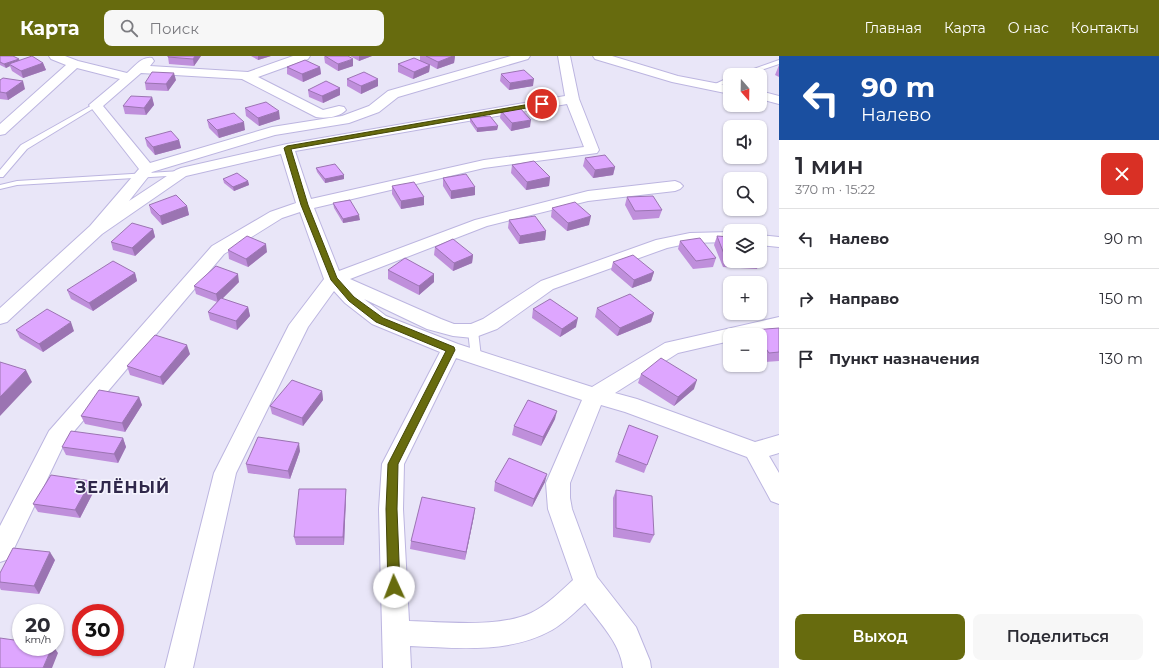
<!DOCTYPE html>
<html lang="ru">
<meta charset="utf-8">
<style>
:root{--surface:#fff;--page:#f7f7f7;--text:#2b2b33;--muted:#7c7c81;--line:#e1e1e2;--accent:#676b0e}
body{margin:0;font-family:Montserrat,sans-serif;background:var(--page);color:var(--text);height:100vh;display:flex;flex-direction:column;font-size:15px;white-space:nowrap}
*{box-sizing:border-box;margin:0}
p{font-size:13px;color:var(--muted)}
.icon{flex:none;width:22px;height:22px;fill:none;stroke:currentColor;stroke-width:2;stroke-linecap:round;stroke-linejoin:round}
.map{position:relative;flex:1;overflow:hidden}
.details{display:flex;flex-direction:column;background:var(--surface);width:380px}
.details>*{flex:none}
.guide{background:#1a4fa0;color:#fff;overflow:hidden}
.needle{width:26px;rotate:160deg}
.controls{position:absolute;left:723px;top:12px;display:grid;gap:8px}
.controls a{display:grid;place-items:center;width:44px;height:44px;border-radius:8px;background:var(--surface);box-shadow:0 1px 3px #0004;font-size:20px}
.speed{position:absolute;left:12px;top:548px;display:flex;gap:8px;font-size:20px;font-weight:700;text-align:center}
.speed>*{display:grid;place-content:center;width:52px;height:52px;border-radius:50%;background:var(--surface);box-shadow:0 1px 3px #0004;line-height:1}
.speed small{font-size:10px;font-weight:400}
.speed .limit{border:6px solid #d22;background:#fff;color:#111}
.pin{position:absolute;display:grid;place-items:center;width:34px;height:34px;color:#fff;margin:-17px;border:2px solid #fff;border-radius:50%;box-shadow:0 1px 4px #0007}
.me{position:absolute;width:44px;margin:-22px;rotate:358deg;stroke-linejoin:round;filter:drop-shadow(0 0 3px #0008)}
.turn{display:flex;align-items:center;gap:14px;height:84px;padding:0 16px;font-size:18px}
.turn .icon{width:52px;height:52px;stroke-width:2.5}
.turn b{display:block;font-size:28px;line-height:34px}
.round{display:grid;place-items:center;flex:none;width:42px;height:42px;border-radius:8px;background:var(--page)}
.summary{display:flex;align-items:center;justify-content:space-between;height:68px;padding:0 16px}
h1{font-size:24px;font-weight:600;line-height:30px}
.primary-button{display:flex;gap:8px;margin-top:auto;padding:8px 16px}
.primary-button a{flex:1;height:46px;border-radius:8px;background:var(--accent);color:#fff;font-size:16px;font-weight:600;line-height:46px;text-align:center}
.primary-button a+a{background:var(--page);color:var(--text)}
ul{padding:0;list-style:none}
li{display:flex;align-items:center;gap:12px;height:60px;padding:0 16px;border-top:1px solid var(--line)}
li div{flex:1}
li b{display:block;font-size:15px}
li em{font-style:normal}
header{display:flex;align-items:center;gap:24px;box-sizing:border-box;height:56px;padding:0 20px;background:var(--accent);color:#fff}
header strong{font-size:19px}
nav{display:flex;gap:22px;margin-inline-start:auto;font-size:14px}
.search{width:280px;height:36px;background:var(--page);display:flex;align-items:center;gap:10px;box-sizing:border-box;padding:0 14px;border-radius:8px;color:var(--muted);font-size:15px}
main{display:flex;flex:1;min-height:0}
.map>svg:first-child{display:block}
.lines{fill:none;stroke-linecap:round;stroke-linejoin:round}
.lane-casing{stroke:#bcb5e0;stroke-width:2}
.street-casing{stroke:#bcb5e0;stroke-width:2}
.lane{fill:#fff;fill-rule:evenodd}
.street{fill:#fff;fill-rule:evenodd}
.wall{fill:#bf8fdb}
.shaded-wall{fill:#9b74b2}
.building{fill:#dea6ff;stroke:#9b74b2}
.route{fill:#676b0e;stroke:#434609}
.labels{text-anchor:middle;stroke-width:3;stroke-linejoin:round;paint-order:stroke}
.district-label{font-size:16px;font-weight:bold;letter-spacing:1px;fill:#30284b;stroke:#f6f5fe}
</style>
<header>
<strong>Карта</strong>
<div class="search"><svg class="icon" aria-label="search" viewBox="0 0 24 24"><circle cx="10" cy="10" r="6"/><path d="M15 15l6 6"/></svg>Поиск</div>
<nav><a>Главная</a><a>Карта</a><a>О нас</a><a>Контакты</a></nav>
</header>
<main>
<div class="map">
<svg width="779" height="612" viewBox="0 0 779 612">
<rect width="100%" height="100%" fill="#e9e6f8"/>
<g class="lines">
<defs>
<path id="lane" d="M779,4V8L746,19H737Z
M730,21V25L714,32L709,31Z
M94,48L99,49L27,93L3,121H0V114L21,89Z
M181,115L185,117L184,119L17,129L0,133V129L17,125Z
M473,272L478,275L481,301L476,304L471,301L468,275Z"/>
<path id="street" d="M49,0H65L78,5L127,17C134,11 142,0 152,2L154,5L150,10L248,16L293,0H310L308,3L258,21L323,54L339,50L344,51L346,54C340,61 325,63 316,61L242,23L141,17L103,50L150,107L272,71L342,60L369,50L388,35L511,0H530L528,3L398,41L379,56L349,67L275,79L152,116L129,145L176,114L181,112L287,88L565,40L558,0H570L579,43L599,94L597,97L484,112L314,152L339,215L475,164L588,135L675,125L680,127L683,130L680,133L675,135L588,145L487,170L350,223L441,263L454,268H471L483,263L541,225L656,184L690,177L730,176V186L690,187L667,192L553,233L497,273L473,282L453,280L427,273L364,243L386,260L458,288L592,331L665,287L779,261V273L755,279H730V285L678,297L615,337L637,343L755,386L779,379V397L769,400L779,417V448L771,445L747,401L625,356L601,349L570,427V442L572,453L597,521L636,571L650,605L651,612H623C620,587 600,567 585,547C575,556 564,567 552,574C509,598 457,592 410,590L411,612H383L379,453L382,408L440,296L372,268L345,247L334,235L308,271L236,417L193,612H165L214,417L289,269L324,223L300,156L282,162L224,198L65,386L9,503L0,506V470L49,375L212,190L270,156L296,147L281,98L186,120L102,178L7,266L0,268V252L90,170L139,113L89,49L120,23L77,12L5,78L0,79V68L66,9L51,3ZM567,48L584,91L484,104L311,143L295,95ZM456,302L582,344L546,427L548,453L573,524C560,536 547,549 531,557C499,572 444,566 409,565L403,453L404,408Z
M593,0H612L678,20L730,30V38L672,26L595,3Z
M760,35L779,40V48L760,43Z
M760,179L779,181V191L760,189Z"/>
</defs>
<!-- lane casing -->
<use href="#lane" class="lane-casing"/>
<!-- street casing -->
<use href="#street" class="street-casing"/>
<!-- lane -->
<use href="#lane" class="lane"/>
<!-- street -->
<use href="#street" class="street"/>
</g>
<!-- wall -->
<path class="wall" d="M0,0L20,4L43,7L46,14L23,22L12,15L10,10L6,12L0,9Z
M201,0L194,10L169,8L168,1Z
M251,0H271L258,4Z
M324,0L353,10L338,15L325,7Z
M350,0H372L359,5Z
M420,0H455L454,7L437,13L430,9L429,16L413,23L398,16V8L420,5Z
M779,9V21L775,19Z
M287,11H320L321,18L303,26L287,18Z
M501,18L533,30L509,34L500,25Z
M347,23L378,30L361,38L347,30Z
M0,24L25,33L8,44L0,43Z
M176,24L168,35L146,34L145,27Z
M340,32V39L323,47L309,41L308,34Z
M152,41L154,49L146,59L125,58L123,50Z
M245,52L280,63L259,70L246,60Z
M501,55L530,71L511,75L500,62Z
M470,62L498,70L497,74L477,76L470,66Z
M207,64L245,74L219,82L209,72Z
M145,82L179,84L181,92L155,99L147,90Z
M585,102L615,111L613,119L593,122L583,110Z
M512,109L550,121L549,130L526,134L511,117Z
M316,112L344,123L325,127L317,116Z
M443,122L475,131V139L451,143L443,130Z
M223,123L248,125L249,129L234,135L224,127Z
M392,130L424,141V149L401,153L392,138Z
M627,141L662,154L659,162L633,164L625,149Z
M333,147L360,164L343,167L334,152Z
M149,149L187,150L189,159L162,169L151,157Z
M552,152L589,169L567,175L551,161Z
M509,164L546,175L545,184L519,188L508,172Z
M153,173L155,181L135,200L113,194L111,186Z
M717,180L730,181V205H760V203V204L757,213L723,211L714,189Z
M680,185L716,202L713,211L693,213L678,193Z
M435,191L473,199L472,207L453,215L434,199Z
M228,194L267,196L248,211L229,203Z
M613,206L654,216L651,225L632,232L611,214Z
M388,214L434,226L419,239L388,223Z
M135,217L137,225L93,255L71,243L67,234Z
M239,226L222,243L248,251L250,260L237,274L210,264L208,256L217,246L196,238L194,230Z
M597,252L654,257L651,266L617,280L595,261Z
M533,253L576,271L560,281L532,262Z
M779,272V305L765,306L760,298V279H751L753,274Z
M16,274L74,275L43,296L20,282Z
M190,298L163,329L130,319L127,310Z
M641,318L694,333L674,350L638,327Z
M322,335L323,344L303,370L272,358L270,350Z
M139,341L142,349L125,376L85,368L81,360Z
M555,363L541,390L512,379L514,370Z
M658,380L644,417L615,406L618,398Z
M123,382L126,391L118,407L66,399L62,391Z
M300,395L290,423L248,417L246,408Z
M495,426H545L532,451L494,435Z
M95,433L80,462L38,456L33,448Z
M346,433V441L344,489H296L294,481Z
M616,434L654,479L650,487L613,481V442Z
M474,460L465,504L410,493L411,485Z
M55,504L39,538L1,534L0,532V517Z"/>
<!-- shaded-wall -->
<path class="shaded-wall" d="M195,0H201L194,10L193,3Z
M258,0H271L258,4Z
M359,0H372L359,5Z
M453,0H455L454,7L437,13L438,6Z
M19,3L20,6L9,8L10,10L6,12L4,8Z
M353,3V10L338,15V8Z
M43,7L46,14L23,22L21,15Z
M430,9L429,16L413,23L414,16Z
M320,11L321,18L303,26L302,18Z
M174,17L176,24L168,35L166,28Z
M378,23V30L361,38V30Z
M534,23L533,30L509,34L510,27Z
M23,25L25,33L8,44L6,37Z
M340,32V39L323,47L322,40Z
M152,41L154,49L146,59L144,52Z
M279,55L280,63L259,70L258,62Z
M531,64L530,71L511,75L512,67Z
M244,66L245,74L219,82L217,74Z
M498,70L497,74L477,76V72Z
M179,84L181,92L155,99L153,91Z
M615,111L613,119L593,122L595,114Z
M344,119V123L325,127V123Z
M550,121L549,130L526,134L527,126Z
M248,125L249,129L234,135L233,131Z
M475,131V139L451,143V135Z
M424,141V149L401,153V145Z
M187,150L189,159L162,169L160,160Z
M359,159L360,164L343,167V163Z
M591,160L589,169L567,175L568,167Z
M153,173L155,181L135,200L132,192Z
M546,175L545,184L519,188L520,180Z
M266,188L267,196L248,211L246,203Z
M473,199L472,207L453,215L454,207Z
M654,216L651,225L632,232L634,224Z
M135,217L137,225L93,255L89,247Z
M238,218L239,226L218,247L216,238Z
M434,218V226L419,239V230Z
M248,251L250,260L237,274L236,265Z
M654,257L651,266L617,280L620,272Z
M578,262L576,271L560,281L562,273Z
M71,266L74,275L43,296L39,288Z
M187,289L190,298L163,329L160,321Z
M26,314L32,326L0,360V341Z
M697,324L694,333L674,350L678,341Z
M322,335L323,344L303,370L302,362Z
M139,341L142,349L125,376L122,367Z
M557,355L555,363L541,390L543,381Z
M123,382L126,391L118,407L114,398Z
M299,387L300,395L290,423L288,415Z
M547,418L545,426L532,451L534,443Z
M91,425L95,433L80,462L75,454Z
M346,433V441L344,489L343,481Z
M475,452L474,460L465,504L466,496Z
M50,496L55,504L39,538L34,530Z
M52,591H54L58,597L52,612H43Z"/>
<!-- building -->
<path class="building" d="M0,0H13L19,3L4,8L0,6Z
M32,0L43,7L21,15L9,8Z
M168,0H195L193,3L168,1Z
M325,0H348L353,3L338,8Z
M426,0H453L438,6Z
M414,2L430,9L414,16L398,8Z
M305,4L320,11L302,18L287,11Z
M524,14L534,23L510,27L501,18Z
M152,16L174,17L166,28L145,27Z
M364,16L378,23L361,30L347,23Z
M3,22L23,25L6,37L0,36V24Z
M326,25L340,32L322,40L308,34Z
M131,40L152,41L144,52L123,50Z
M266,46L279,55L258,62L245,52Z
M520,52L531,64L512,67L501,55Z
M234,57L244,66L217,74L207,64Z
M490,60L498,70L477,72L470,62Z
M171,75L179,84L153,91L145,82Z
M605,99L615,111L595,114L585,102Z
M534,105L550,121L527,126L512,109Z
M335,108L344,119L325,123L316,112Z
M237,117L248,125L233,131L223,123Z
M466,118L475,131L451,135L443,122Z
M414,126L424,141L401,145L392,130Z
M176,139L187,150L160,160L149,149Z
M653,140L662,154L635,155L627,141Z
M350,144L359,159L343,163L333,147Z
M575,146L591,160L568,167L552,152Z
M535,160L546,175L520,180L509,164Z
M132,167L153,173L132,192L111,186Z
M247,180L266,188L246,203L228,194Z
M717,180L730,181V203H726Z
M700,182L716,202L696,205L680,185Z
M453,183L473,199L454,207L435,191Z
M633,199L654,216L634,224L613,206Z
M405,202L434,218L419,230L388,214Z
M113,205L135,217L89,247L67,234Z
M216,210L238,218L216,238L194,230Z
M630,238L654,257L620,272L597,252Z
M221,242L248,251L236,265L208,256Z
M550,243L578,262L562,273L533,253Z
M47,253L71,266L39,288L16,274Z
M779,272V296L769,297L760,284V279H757L753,274Z
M155,279L187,289L160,321L127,310Z
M661,302L697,324L678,341L641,318Z
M0,306L26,314L0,341Z
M292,324L322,335L302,362L270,350Z
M99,334L139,341L122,367L81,360Z
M528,344L557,355L543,381L514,370Z
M629,369L658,380L647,409L618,398Z
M71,375L123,382L114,398L62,391Z
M258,381L299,387L288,415L246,408Z
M509,402L547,418L534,443L495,426Z
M51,419L91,425L75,454L33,448Z
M299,433H346L343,481H294Z
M616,434L652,440L654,479L616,472Z
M422,441L475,452L466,496L411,485Z
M13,492L50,496L34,530L0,526V517Z
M0,582L21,585V591H52L43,612H0Z"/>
<!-- route -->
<path class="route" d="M542,46L544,47V49L291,93L308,149L337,222L354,241L383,262L454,291L455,294L398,408L397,453L400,531L398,534L394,536L390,534L388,531L386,453L388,408L446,295L376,266L349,245L331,224L301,149L284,92L287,90Z"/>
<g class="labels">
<!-- district labels -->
<g class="district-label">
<text x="123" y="437">ЗЕЛЁНЫЙ</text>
</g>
</g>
</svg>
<div class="controls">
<a><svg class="needle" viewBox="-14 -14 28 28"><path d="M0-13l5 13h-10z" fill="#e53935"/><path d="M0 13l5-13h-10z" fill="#7c7c81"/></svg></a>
<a><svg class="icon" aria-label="sound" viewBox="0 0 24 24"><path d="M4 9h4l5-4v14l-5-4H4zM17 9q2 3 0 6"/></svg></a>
<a><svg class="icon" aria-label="search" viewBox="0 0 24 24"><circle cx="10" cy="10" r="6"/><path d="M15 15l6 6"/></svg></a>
<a><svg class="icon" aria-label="layers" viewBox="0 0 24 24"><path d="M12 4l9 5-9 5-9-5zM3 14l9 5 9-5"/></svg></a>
<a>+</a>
<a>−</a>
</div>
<div class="speed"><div>20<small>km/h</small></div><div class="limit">30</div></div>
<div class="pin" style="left:542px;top:48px;background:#d93025"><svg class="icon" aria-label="arrive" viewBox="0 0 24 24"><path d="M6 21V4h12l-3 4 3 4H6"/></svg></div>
<svg class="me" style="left:394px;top:531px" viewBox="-20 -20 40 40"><circle r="19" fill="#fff"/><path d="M0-13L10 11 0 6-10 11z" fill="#676b0e"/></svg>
</div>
<section class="details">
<div class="guide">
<div class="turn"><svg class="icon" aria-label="left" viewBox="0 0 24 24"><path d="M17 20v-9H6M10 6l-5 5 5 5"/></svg><div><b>90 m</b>Налево</div></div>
</div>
<div class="summary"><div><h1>1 мин</h1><p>370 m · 15:22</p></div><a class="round" style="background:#d93025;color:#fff"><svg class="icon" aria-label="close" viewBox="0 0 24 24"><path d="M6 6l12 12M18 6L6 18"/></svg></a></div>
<ul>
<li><svg class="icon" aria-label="left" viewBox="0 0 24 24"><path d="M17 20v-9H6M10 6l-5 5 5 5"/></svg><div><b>Налево</b></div><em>90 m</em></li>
<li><svg class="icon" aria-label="right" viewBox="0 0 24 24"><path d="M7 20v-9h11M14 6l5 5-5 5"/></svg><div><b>Направо</b></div><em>150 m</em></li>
<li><svg class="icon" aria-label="arrive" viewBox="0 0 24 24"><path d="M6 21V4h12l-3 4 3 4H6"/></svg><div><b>Пункт назначения</b></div><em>130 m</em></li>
</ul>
<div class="primary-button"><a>Выход</a><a>Поделиться</a></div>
</section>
</main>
